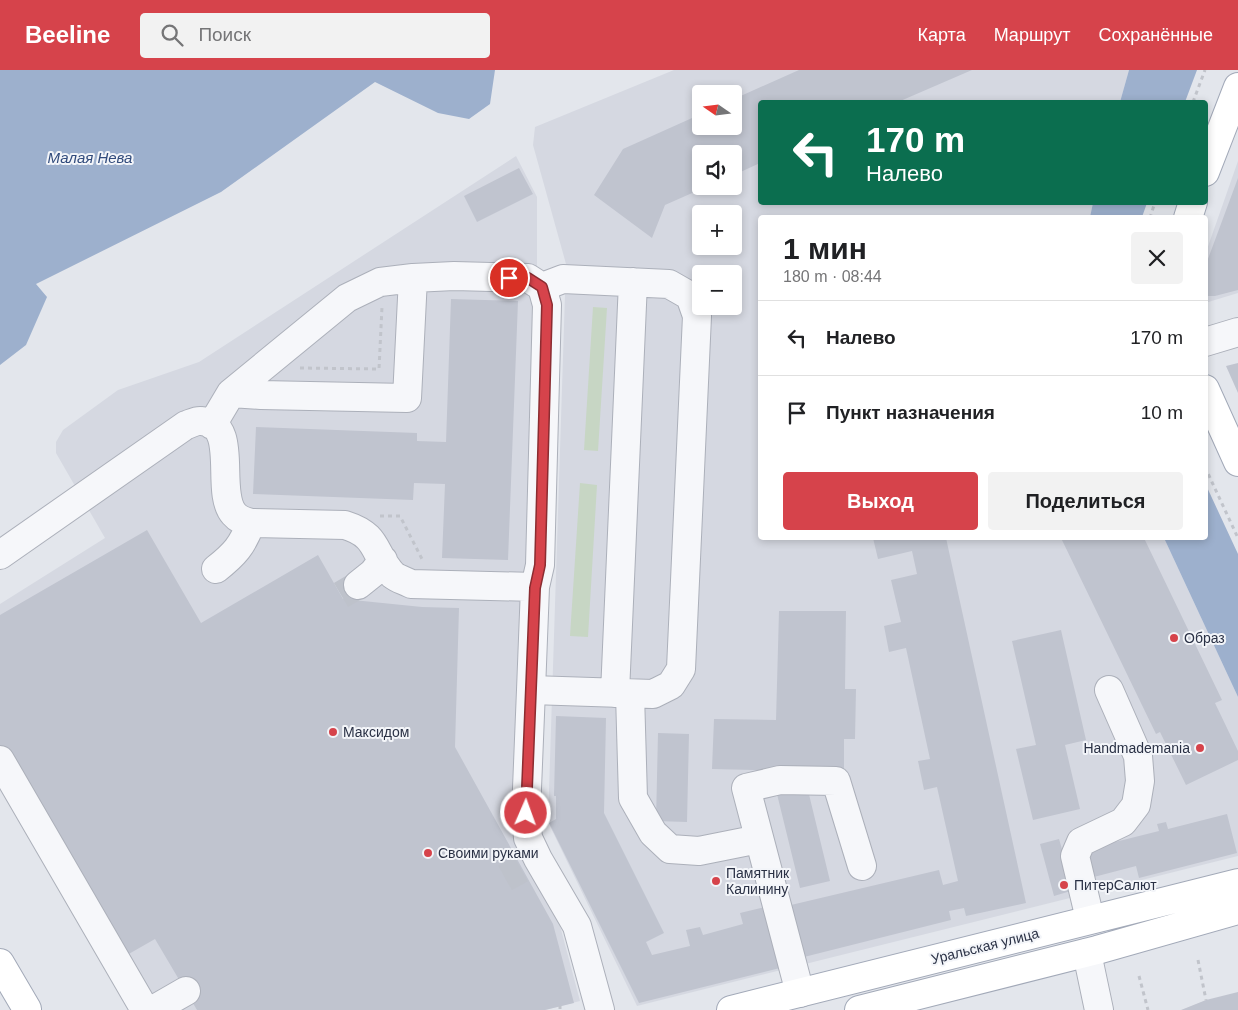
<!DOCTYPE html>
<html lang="ru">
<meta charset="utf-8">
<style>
:root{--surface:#fff;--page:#f2f2f2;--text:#202124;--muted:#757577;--line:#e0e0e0;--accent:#d6434b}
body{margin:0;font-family:Helvetica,sans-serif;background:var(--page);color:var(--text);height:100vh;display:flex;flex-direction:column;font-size:19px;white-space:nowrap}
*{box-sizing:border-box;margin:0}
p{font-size:16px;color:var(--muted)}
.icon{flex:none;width:28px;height:28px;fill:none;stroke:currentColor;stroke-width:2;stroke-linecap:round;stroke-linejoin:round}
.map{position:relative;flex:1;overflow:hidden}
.drawer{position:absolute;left:758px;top:145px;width:450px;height:325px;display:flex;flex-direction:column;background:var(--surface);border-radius:5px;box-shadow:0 2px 8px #0003}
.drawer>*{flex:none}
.top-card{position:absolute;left:758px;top:30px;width:450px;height:105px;border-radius:5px;box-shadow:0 2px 8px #0003;background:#0b6e4f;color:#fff;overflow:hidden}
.needle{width:32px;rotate:284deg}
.controls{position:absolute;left:692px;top:15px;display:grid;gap:10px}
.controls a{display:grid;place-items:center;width:50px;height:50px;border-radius:5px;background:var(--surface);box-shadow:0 2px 8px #0003;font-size:25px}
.pin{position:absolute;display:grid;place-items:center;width:42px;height:42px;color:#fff;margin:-21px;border:2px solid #fff;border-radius:50%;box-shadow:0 1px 5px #0007}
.me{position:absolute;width:55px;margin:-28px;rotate:2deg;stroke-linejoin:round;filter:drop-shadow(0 0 4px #0008)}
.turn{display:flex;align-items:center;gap:18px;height:105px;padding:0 25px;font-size:22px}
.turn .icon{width:65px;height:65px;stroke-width:2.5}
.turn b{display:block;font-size:35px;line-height:42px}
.round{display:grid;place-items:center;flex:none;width:52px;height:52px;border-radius:5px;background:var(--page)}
.summary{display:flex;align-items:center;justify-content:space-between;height:85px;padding:0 25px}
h1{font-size:30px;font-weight:800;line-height:38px}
.action{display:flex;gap:10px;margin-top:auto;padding:10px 25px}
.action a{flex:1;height:58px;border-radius:5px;background:var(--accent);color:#fff;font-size:20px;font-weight:800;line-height:58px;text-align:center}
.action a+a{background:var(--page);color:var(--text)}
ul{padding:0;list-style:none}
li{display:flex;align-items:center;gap:15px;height:75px;padding:0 25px;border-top:1px solid var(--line)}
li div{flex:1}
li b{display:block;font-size:19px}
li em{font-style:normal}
header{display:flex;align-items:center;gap:30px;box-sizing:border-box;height:70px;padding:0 25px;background:var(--accent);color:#fff}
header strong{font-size:24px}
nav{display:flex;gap:28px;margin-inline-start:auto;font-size:18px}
.search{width:350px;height:45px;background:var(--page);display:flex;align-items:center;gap:12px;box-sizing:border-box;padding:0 18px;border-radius:5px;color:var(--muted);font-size:19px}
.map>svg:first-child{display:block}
.built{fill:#d5d8e1;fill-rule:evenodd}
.green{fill:#c7d6c4}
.water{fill:#9db0cd}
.building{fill:#c0c4cf}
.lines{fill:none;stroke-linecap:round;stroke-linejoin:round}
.minor-tunnel{stroke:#bec2cb;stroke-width:28;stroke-dasharray:28 14;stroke-linecap:butt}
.minor-casing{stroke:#acb0ba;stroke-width:30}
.major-casing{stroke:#a2a9b8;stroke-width:30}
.path{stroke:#c1c4cb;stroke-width:3;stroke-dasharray:4 4;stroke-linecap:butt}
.minor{stroke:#f6f7fa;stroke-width:28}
.major{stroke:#fff;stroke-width:28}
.route-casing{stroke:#8b2c31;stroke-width:12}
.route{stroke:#d6434b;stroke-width:9}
.poi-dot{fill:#d6434b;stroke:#f3f5f9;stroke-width:2}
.labels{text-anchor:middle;stroke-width:4;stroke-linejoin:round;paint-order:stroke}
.poi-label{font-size:14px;fill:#2a3145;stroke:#f3f5f9;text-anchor:start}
.street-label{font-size:14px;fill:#2a3145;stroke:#f3f5f9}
.water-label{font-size:15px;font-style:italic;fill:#314b7c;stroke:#f3f5f9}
</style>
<header>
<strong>Beeline</strong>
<div class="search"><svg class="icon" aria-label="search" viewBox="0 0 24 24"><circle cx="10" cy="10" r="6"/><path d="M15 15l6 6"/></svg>Поиск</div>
<nav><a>Карта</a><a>Маршрут</a><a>Сохранённые</a></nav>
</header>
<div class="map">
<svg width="1238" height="940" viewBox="0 0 1238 940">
<rect width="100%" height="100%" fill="#e3e6ec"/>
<!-- built -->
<path class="built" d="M674,0H1129L1120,32H760V132L1093,133L1090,148H760V468H1164L1238,627V786L637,936L548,752L566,194L533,75L535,57ZM701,24H734V56H701ZM701,84H734V116H701ZM701,144H734V176H701ZM701,204H734V236H701Z
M516,86L537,127V229L517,776L559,852L580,931L545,940H152L0,699V534L105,468L56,383V372L63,360L118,320L199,292Z
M1238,91V223L1205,233V185Z"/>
<!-- green -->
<path class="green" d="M593,237L607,238L598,381L584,380Z
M580,413L597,415L588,567L570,566Z"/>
<!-- water -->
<path class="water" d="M0,0H495L490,34L469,49L438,43L375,12L221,122L36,214L47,227L26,275L0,295Z
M1129,0H1197L1185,32H1120Z
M1093,133V132L1147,133L1142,147H1090Z
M1205,413L1238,484V627L1164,468H1205Z"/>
<!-- building -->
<path class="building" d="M799,0H972L898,32H760V93L734,105V84H701V116H708L665,135L652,168L594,125L623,79L701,44V56H734V29Z
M519,98L533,124L477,152L464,126Z
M1238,108V220L1215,226H1206L1205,197Z
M451,229L518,231L508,490L442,488L445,414L414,413L413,430L253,424L256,357L417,363V371L446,372Z
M1238,293V323L1226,296Z
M147,460L201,553L318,485L343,529L422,537L459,538L455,677L553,854L574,933L545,940H197L155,869L120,889L0,683V545Z
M873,468H946L1026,833L966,846L964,838L949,841L951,850L804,887L791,835L939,800L943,815L958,811L937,717L924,720L918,691L930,689L906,578L889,582L884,556L901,552L891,510L917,504L912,481L878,489Z
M1061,468H1144L1222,630L1215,633L1238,681V690L1186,715L1160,662L1156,664Z
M779,541H846L845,619H856L855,669H844V702L712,699L714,649L776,650Z
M1061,560L1086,670L1065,675L1080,739L1033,750L1016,679L1036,675L1012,571Z
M556,646L606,648L604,743L664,863L646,872L652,885L690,876L686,860L700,857L703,865L743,854L740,843L765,837L780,898L639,933L549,753L556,749V726H554Z
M658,663L689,664L687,752L656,751Z
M806,712L830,811L800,818L776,720Z
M1227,744L1237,783L1139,808L1136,796L1090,808L1083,780L1159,761L1157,754L1166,752L1168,759Z
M1059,769L1074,820L1054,826L1040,774Z
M1238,922V940H1181L1206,930Z"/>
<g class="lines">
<!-- minor-tunnel -->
<path class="minor-tunnel" d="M341,525L358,515
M505,808L521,799"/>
<defs>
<path id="minor" d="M1205,272L1238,262
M231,323L261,325L407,328L413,208
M212,355L231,323L347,228L380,212L413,208L454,206L528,208L542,217L547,235L540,495L535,517L531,620L526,743L528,768L538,789L577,856L600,940
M0,485L186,355C190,354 197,350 201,351C241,353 214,422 234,444C239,450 244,451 251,453L345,455C380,466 372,483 393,505C398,509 406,511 411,514L535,517
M216,499C235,484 242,476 251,453
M358,515L373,503L383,490
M531,620L653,624L671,615L681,599L697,246L690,226L669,214L563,209L542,217
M615,623L633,212
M630,624L633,728L653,763L670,779L699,781L759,769
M0,690L145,940
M1090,849L1075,786L1081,772L1123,752L1136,735L1140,711L1138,686L1109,620
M1087,883L1099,940
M800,923L746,718L780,710L836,711L862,796
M153,940L186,921"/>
<path id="major" d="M1205,102L1238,17
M1188,148L1193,132
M1205,319L1238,392
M0,893L27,939
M731,940L1238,813
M859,940L1097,880L1238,840"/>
</defs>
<!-- minor casing -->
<use href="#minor" class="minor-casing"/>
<!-- major casing -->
<use href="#major" class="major-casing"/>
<!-- path -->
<path class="path" d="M1193,32L1205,0
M1150,148L1155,132
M300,298L379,299L382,237
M1205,397L1238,468
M380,446H400L423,491
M1198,890L1206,930
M1139,906L1148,940
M560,936V939"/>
<!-- minor -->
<use href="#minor" class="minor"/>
<!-- major -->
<use href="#major" class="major"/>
</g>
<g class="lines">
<defs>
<path id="route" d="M509,208H528L542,217L547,235L540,495L535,518L526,743"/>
</defs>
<!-- route casing -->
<use href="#route" class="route-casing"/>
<!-- route -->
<use href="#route" class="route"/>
</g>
<!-- markers -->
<g class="poi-dot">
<circle cx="1174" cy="568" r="5"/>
<circle cx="333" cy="662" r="5"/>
<circle cx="1200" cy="678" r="5"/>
<circle cx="428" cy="783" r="5"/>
<circle cx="716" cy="811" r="5"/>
<circle cx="1064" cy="815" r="5"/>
</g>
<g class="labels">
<!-- poi labels -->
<g class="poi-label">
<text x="1184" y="573">Образ</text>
<text x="343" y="667">Максидом</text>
<text x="1190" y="683" text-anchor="end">Handmademania</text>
<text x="438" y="788">Своими руками</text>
<text x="726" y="808">Памятник<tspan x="726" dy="16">Калинину</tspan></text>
<text x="1074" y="820">ПитерСалют</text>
</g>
<!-- street labels -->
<g class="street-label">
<text transform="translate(985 876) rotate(-14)" y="5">Уральская улица</text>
</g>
<!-- water labels -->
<g class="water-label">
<text x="90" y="93">Малая Нева</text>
</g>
</g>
</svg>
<div class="controls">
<a><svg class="needle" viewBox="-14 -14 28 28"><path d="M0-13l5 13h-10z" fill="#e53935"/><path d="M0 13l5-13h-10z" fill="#757577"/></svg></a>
<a><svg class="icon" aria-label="sound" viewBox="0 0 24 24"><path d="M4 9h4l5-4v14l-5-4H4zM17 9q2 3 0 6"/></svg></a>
<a>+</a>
<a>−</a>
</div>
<div class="pin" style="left:509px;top:208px;background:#d93025"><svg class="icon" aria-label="arrive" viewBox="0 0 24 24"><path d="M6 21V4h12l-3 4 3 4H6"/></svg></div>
<svg class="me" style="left:526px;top:743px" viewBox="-20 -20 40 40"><circle r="17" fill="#d6434b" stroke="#fff" stroke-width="3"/><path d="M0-11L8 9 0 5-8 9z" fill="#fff"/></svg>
<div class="top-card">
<div class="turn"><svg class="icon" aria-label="left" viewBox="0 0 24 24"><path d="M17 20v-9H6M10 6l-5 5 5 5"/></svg><div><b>170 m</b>Налево</div></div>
</div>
<section class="drawer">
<div class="summary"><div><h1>1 мин</h1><p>180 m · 08:44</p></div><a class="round"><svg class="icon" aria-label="close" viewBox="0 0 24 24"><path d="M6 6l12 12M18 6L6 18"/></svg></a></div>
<ul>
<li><svg class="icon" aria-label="left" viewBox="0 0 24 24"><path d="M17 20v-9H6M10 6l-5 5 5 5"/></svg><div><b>Налево</b></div><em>170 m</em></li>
<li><svg class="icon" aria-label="arrive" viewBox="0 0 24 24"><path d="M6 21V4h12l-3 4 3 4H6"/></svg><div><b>Пункт назначения</b></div><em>10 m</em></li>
</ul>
<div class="action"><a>Выход</a><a>Поделиться</a></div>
</section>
</div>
